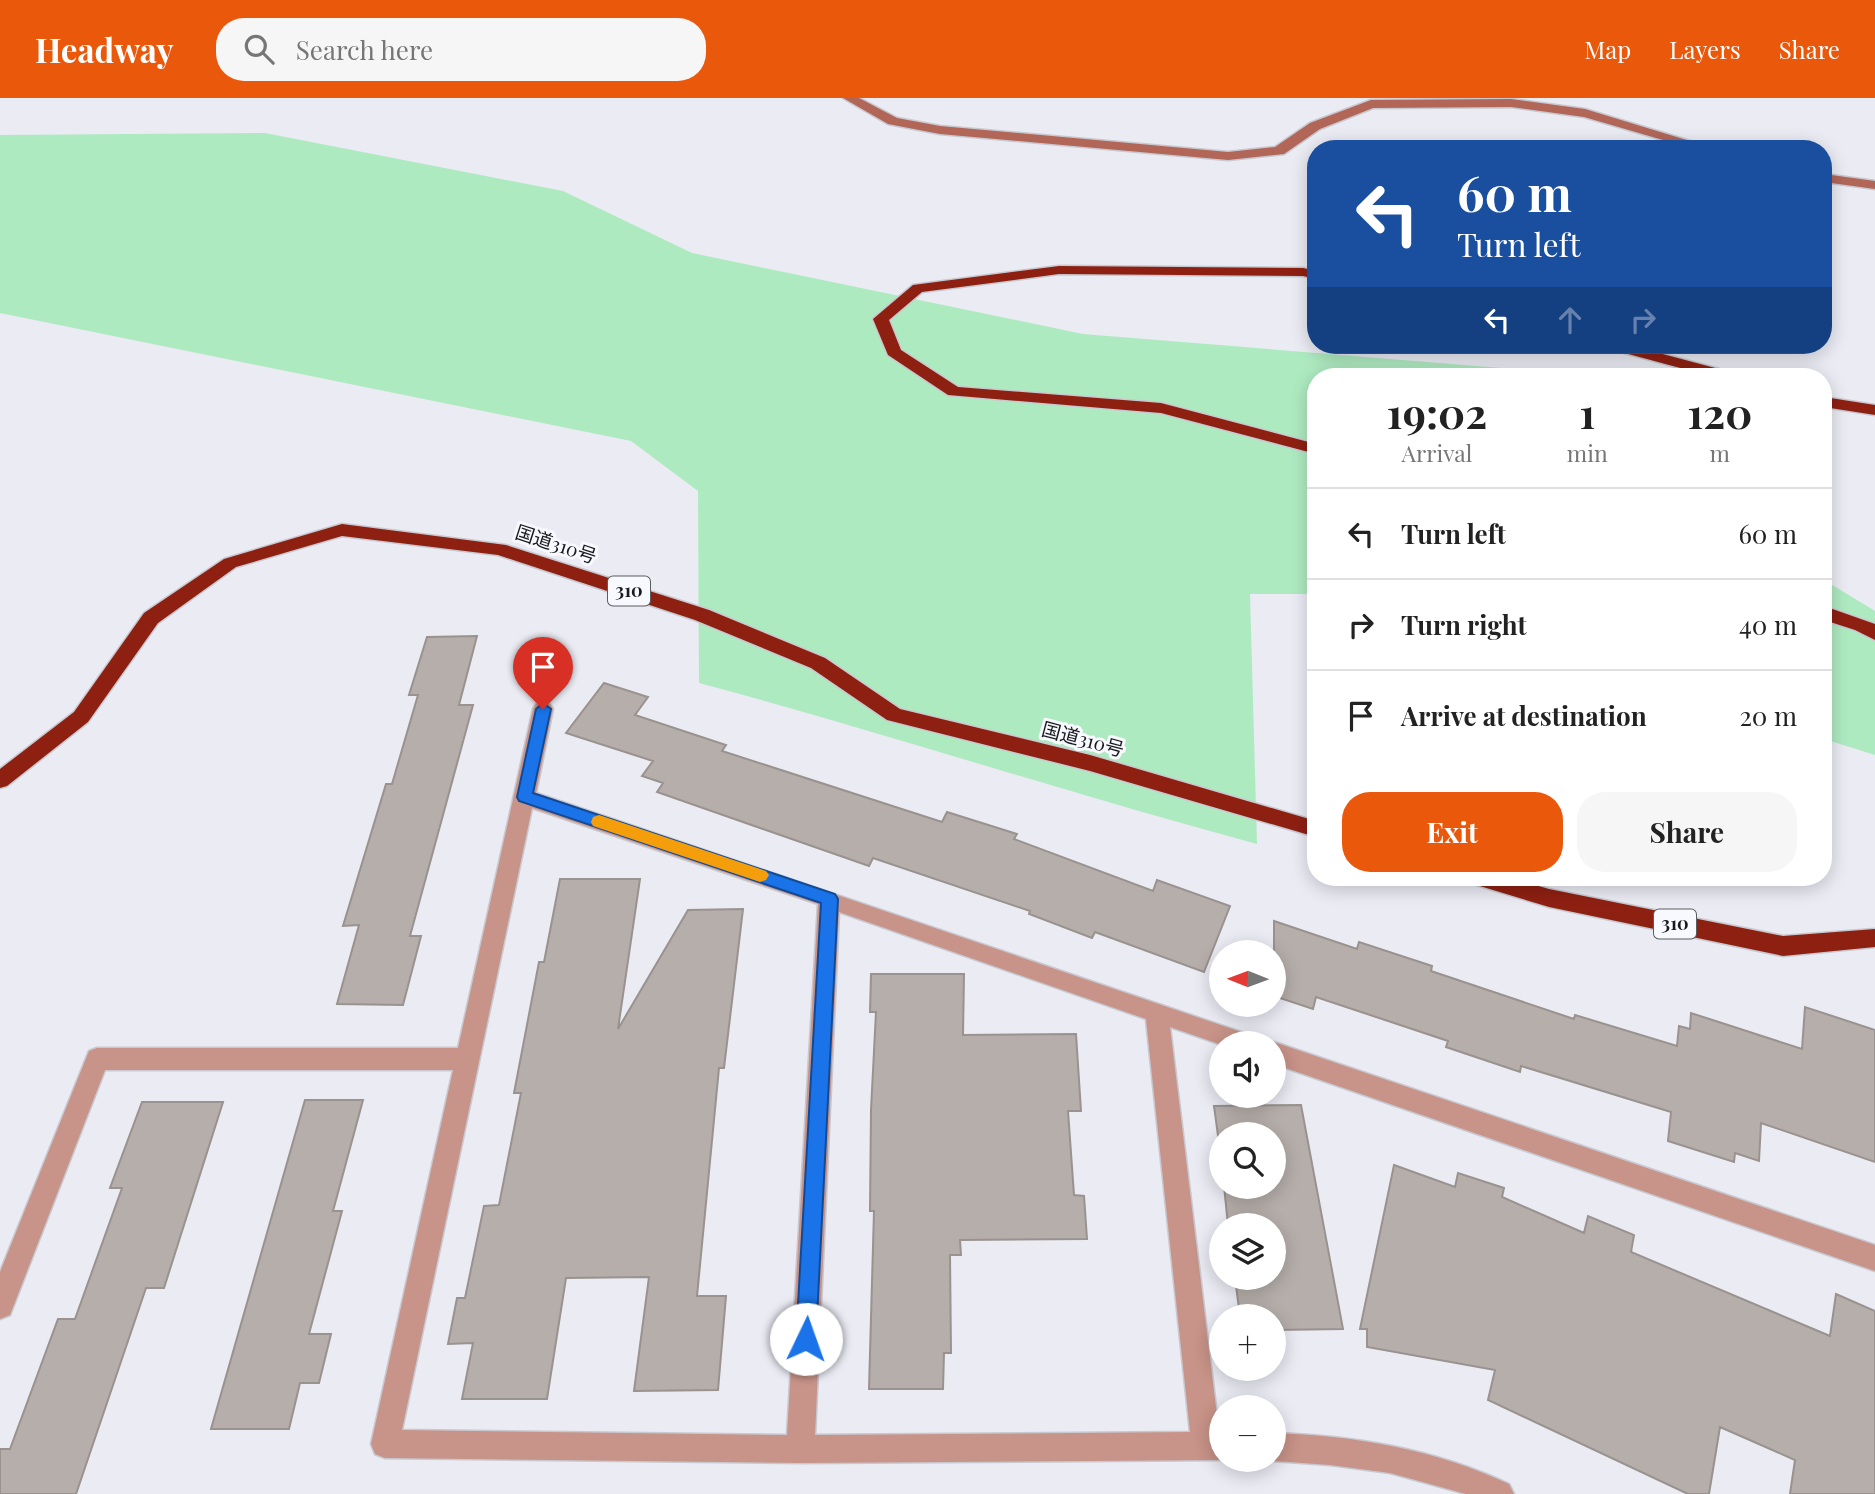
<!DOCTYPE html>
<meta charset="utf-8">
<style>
:root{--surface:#fff;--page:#f6f6f6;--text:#222;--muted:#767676;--line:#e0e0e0;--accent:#ea580c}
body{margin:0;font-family:"Playfair Display","Noto Sans JP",serif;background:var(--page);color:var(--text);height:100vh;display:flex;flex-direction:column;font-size:26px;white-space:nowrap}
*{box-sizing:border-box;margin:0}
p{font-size:23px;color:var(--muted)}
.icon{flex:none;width:38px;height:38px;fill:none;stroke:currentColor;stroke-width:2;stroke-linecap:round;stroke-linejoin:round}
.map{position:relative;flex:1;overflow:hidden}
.panel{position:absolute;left:1307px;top:270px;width:525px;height:518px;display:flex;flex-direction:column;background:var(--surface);border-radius:28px;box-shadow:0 4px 18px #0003}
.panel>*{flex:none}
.hud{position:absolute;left:1307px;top:42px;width:525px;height:214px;border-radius:28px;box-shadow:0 4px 18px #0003;background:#1a4fa0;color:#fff;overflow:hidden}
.needle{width:46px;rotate:271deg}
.buttons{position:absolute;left:1209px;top:842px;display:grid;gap:14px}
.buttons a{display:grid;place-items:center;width:77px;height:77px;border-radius:50%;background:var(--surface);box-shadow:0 4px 18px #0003;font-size:35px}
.pin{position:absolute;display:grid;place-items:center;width:60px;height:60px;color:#fff;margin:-72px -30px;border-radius:50% 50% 50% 0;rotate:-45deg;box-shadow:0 0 7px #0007}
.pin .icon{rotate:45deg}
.me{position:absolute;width:77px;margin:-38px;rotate:3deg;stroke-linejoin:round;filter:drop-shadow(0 0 5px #0008)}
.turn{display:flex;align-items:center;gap:24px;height:147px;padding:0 35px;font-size:32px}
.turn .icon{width:91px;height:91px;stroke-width:2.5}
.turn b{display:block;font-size:49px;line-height:60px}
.lanes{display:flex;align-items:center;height:66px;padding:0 35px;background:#0003;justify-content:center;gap:35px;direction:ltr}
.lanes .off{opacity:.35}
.eta{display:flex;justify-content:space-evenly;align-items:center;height:119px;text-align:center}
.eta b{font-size:42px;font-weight:700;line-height:49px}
.primary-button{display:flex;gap:14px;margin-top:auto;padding:14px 35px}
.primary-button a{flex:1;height:80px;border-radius:28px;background:var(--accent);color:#fff;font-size:28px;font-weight:700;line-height:80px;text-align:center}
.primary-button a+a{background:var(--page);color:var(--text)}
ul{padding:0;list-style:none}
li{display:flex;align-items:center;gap:21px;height:91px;padding:0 35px;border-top:2px solid var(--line)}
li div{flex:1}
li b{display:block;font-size:26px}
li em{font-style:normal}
header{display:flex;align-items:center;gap:42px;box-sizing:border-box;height:98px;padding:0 35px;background:var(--accent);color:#fff}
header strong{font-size:33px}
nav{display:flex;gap:38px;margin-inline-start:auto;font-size:24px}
.search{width:490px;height:63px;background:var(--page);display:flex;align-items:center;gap:18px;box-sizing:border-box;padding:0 24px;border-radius:28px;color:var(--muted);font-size:26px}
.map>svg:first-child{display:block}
.green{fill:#aeeac0}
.building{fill:#b5aeaa;stroke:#99928e;stroke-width:2}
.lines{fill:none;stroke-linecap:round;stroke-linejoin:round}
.street-casing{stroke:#c8c9d0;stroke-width:3}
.secondary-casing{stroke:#c8c9d0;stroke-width:3}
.highway-casing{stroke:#c8c9d0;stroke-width:3}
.street{fill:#c89388;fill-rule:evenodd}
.secondary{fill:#b16658;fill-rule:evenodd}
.highway{fill:#8e2012;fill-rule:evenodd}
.route{fill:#1a73e8;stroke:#114b97;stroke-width:2}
.slow{fill:#f59e0b}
.labels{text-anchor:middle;stroke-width:6;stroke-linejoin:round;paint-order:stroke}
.shield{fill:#f8f9ff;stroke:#5b5c5f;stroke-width:2}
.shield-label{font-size:18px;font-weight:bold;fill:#18191b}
.street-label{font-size:19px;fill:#18191b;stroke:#f8f9ff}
</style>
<header>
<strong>Headway</strong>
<div class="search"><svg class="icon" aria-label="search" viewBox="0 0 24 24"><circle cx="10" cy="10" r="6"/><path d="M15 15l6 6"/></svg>Search here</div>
<nav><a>Map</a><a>Layers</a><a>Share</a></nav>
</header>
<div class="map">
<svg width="1875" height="1396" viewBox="0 0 1875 1396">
<rect width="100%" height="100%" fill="#eaebf3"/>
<!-- green -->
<path class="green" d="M265,35L563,93L692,155L1083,236L1600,278H1316V496H1250L1257,746C1070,696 886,635 699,585L698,393L631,343L0,215V37Z
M1824,482L1875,513V657L1824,641Z"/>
<!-- building -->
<path class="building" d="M477,538L459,607H473L410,838H421L403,907L337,906L359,827L343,828L386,686H392L418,597H409L427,539Z
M604,585L648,599L635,617L726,647L722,653L942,724L947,714L1017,736L1014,741L1153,793L1157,782L1230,808L1204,874L1095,834L1092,840L1029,816L1030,813L873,760L869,768L657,694L663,685L642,678L653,663L566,635Z
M560,781H640L618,931L688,812L743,811L724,970H719L697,1198H726L718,1292L634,1293L649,1179L566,1180L547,1301H462L473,1245L448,1246L457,1200H465L484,1108L499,1107L521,995H514L539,864H544Z
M1274,823L1357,851L1359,844L1432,868L1431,873L1574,921L1575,917L1677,948L1679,928L1690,931L1691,915L1802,951L1805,909L1875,932V1064L1761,1025L1759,1063L1735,1055L1734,1064L1668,1043L1671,1014L1521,968L1520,974L1446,949L1448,943L1316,899L1313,911L1274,898Z
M871,876H964L963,937L1076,936L1081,1013H1068L1074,1097L1084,1098L1087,1141L960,1142L961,1157H950L951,1255H944L943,1291H869L874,1113H870L871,1012L876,914H870Z
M305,1002H363L333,1113H342L309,1236H331L319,1285H300L289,1331H211Z
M142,1004H223L164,1190H146L76,1396H0V1351H10L58,1221H75L122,1090H110Z
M1301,1007L1343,1231L1274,1232V1218H1240L1235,1180H1274V1127H1228L1224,1088H1274V1036H1222V1067L1214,1008Z
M1394,1067L1455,1089L1458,1075L1504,1090L1502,1099L1584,1135L1588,1118L1634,1137L1631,1154L1830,1238L1836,1196L1875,1213V1396H1790L1795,1362L1720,1329L1709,1396H1688L1488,1302L1495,1272L1367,1249V1231H1360Z"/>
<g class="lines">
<defs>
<path id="street" d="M543,604L550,606L553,611L536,695L1253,938L1257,945H1222V947L1170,929L1219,1334H1222V1362H1224L800,1365L385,1360L375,1356L371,1346L453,972H105L10,1217L0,1221V1174L89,953L97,950H458L533,611L536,606ZM532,710L818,806L787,1337L402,1332ZM839,814L1146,921L1190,1334L815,1337Z
M1274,944L1875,1147V1173L1274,966Z
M1274,1335C1356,1338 1434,1351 1509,1386L1514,1396H1466L1390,1375L1330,1367L1274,1363L1270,1362H1274Z"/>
<path id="secondary" d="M843,0H859L897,20L940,28L1228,54L1275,49L1310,25L1371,2L1511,1L1585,11L1716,51H1694L1584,19L1511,9L1373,10L1320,31L1284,56L1228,62L940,36L888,26Z
M1824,76L1875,83V91L1824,84Z"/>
<path id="highway" d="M1059,168L1303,170L1316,173V181L1303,178L1059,176L922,194L889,222L901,252L958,289L1161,305L1316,346V356L1161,315L948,297L888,257L873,221L913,187Z
M1604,247H1629L1734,275L1736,278H1710L1606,250Z
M1824,299L1875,307V317L1824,309Z
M342,426L506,447L709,512L825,560L900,611L1090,657L1316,723V739L1090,673L887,622L811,570L695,522L498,457L342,438L236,469L158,525L88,624L7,688L0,690V671L74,614L144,515L224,461Z
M1824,508L1875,526V542L1855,532L1824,522Z
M1467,779H1508L1549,791L1783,838L1875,831V849L1783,858L1549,809L1470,785Z"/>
</defs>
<!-- street casing -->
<use href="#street" class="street-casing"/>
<!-- secondary casing -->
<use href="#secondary" class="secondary-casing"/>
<!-- highway casing -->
<use href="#highway" class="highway-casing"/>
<!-- street -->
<use href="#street" class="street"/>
<!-- secondary -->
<use href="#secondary" class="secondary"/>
<!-- highway -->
<use href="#highway" class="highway"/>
</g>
<!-- route -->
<path class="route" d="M543,605L551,611L533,695L835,796L838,801L816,1241L813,1248L806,1251L799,1248L796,1241L821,805L519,703L517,699L536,611Z"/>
<!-- slow -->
<path class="slow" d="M599,717L766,773L769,777L766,782L760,784L593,728L591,724L593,719Z"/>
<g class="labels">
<!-- shield labels -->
<g class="shield">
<rect x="608" y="478.5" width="42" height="29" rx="5"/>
<rect x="1654" y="811.5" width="42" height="29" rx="5"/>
</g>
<g class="shield-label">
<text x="629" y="499">310</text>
<text x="1675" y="832">310</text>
</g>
<!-- street labels -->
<g class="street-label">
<text transform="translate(556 446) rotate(18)" y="7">国道310号</text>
<text transform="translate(1083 641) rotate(15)" y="7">国道310号</text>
</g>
</g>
</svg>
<div class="buttons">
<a><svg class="needle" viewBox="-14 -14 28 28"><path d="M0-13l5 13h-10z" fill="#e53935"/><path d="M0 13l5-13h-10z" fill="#767676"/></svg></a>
<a><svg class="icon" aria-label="sound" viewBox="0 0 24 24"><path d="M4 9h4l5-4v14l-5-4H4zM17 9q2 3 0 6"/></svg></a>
<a><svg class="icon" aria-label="search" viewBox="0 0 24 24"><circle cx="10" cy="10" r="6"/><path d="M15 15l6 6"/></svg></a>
<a><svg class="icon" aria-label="layers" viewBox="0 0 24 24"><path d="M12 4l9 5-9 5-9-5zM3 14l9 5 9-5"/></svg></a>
<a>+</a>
<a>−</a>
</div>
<div class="pin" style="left:543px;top:611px;background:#d93025"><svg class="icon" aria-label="arrive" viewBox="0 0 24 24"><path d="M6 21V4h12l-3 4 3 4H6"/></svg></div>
<svg class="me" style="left:806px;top:1241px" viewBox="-20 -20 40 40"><circle r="19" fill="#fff"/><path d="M0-13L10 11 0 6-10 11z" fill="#1a73e8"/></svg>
<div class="hud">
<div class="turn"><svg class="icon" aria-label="left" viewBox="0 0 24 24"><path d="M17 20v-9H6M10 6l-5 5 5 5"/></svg><div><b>60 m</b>Turn left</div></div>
<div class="lanes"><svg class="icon" aria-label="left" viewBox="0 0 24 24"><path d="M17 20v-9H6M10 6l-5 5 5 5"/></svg><svg class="icon off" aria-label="ahead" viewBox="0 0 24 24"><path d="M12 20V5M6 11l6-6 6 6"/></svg><svg class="icon off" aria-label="right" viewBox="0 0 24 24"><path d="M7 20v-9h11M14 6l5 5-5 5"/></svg></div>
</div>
<section class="panel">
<div class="eta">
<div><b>19:02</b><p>Arrival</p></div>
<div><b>1</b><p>min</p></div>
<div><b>120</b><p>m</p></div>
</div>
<ul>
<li><svg class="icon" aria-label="left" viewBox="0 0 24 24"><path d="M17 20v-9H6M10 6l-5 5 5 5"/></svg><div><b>Turn left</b></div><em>60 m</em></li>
<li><svg class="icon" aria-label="right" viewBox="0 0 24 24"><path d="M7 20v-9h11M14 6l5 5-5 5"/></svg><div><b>Turn right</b></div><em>40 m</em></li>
<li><svg class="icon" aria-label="arrive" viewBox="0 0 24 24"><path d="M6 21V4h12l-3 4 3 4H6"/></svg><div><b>Arrive at destination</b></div><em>20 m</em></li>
</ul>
<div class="primary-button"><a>Exit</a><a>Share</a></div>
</section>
</div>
